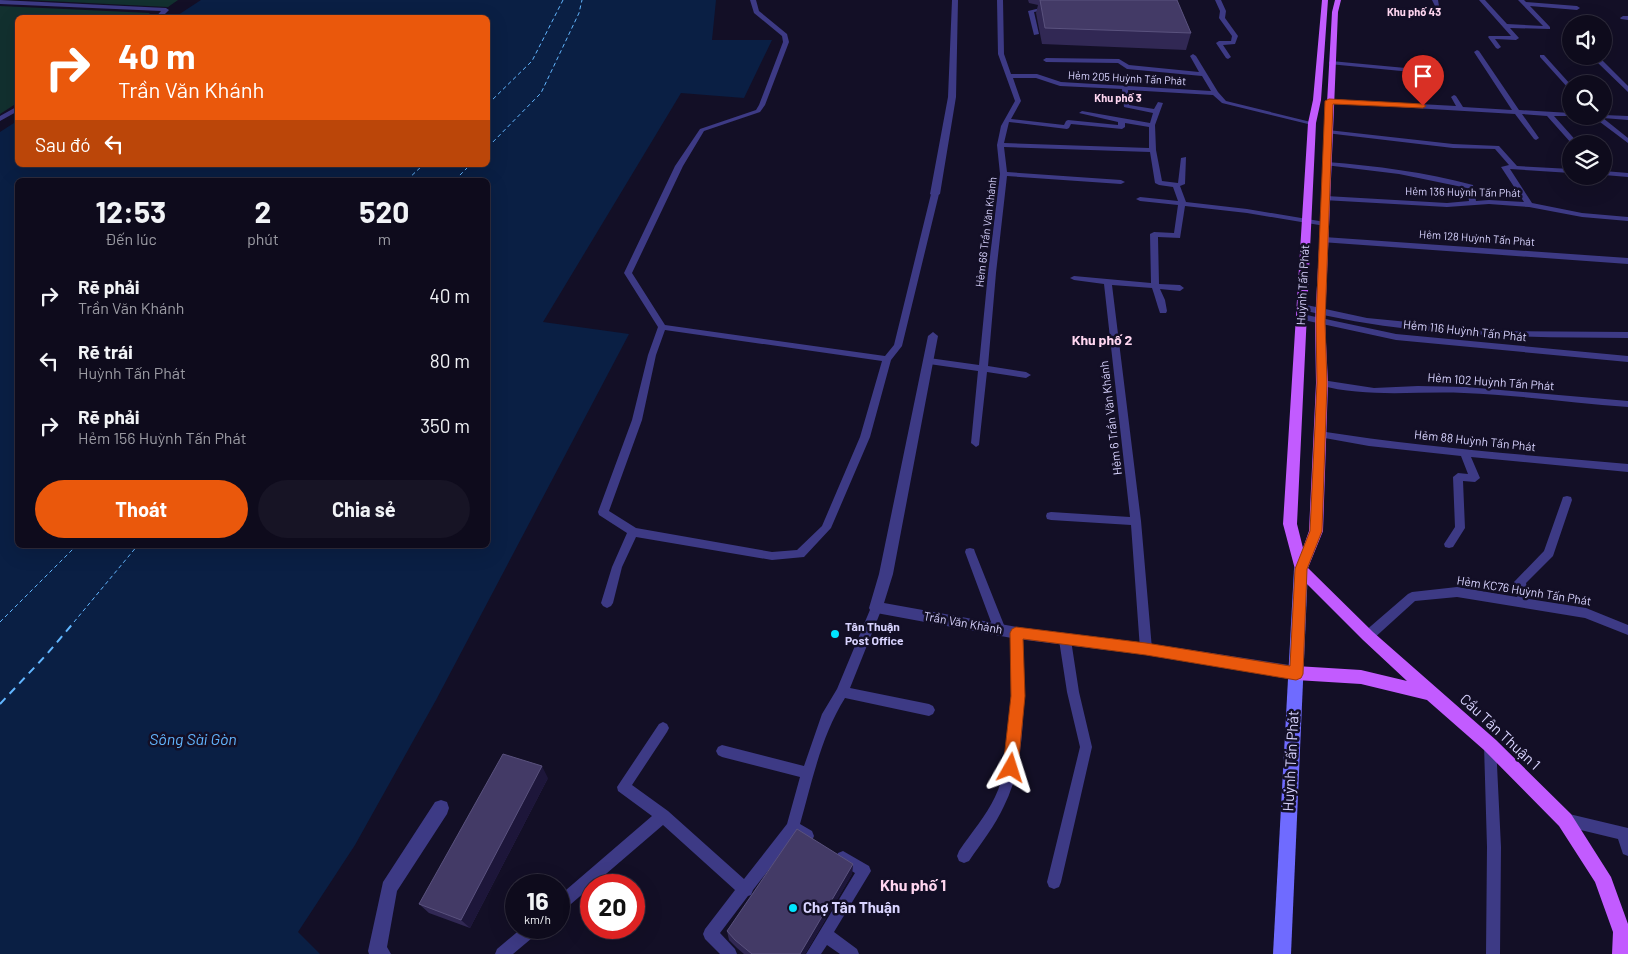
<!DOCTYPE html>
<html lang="vi">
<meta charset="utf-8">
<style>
:root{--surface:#0e0b1c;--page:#171425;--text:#f1f3f6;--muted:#9b9ba3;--line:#2e2b3b;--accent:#ea580c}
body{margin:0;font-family:Barlow,sans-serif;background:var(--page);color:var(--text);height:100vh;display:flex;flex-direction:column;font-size:19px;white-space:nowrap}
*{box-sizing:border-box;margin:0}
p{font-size:16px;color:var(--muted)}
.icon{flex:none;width:28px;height:28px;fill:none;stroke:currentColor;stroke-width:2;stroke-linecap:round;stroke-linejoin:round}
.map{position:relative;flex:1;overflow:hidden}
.panel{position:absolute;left:15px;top:178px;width:475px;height:370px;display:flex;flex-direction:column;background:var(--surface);border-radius:8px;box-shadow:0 5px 20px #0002,0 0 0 1px var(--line)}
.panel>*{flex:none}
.top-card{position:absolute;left:15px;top:15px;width:475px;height:152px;border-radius:8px;box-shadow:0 5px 20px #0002,0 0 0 1px var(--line);background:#ea580c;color:#fff;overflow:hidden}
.fabs{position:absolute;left:1562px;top:15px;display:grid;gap:10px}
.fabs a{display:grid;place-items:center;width:50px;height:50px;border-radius:50%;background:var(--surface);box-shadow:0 5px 20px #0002,0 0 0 1px var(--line);font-size:25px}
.speed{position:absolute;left:505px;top:874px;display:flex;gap:10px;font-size:25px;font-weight:700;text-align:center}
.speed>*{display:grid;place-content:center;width:65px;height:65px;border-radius:50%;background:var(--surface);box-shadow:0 5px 20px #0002,0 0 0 1px var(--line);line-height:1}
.speed small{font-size:12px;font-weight:400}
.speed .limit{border:8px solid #d22;background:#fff;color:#111}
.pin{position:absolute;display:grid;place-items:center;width:42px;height:42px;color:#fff;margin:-51px -21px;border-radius:50% 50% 50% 0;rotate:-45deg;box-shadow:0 0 5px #0007}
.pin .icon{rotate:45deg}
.me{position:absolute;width:55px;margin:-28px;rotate:6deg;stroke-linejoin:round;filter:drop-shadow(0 0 4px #0008)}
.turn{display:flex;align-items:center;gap:18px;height:105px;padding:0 20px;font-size:22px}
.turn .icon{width:65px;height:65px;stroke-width:2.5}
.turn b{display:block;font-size:35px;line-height:42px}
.then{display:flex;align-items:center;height:48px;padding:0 20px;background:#0003;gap:10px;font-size:19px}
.eta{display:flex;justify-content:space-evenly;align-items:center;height:85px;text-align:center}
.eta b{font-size:30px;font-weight:700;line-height:35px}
.cta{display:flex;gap:10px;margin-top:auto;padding:10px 20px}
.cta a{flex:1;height:58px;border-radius:30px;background:var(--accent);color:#fff;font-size:20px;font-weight:700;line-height:58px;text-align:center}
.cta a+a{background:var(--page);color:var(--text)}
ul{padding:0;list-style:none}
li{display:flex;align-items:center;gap:15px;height:65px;padding:0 20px}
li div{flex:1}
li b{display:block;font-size:19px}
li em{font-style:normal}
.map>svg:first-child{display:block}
.green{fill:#12302f}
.water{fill:#0a1f44;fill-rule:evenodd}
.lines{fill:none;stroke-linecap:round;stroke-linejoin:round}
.ferry-far1{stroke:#62b6ff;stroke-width:1;stroke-dasharray:4 3;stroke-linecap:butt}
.ferry{stroke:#62b6ff;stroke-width:2;stroke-dasharray:8 6;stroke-linecap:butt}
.lane{fill:#3d3a85;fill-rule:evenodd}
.street{fill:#3d3a85;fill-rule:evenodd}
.secondary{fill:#6f6bff;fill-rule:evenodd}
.primary{fill:#c25bff;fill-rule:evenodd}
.wall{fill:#312854}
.shaded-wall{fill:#1d163a}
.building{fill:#433a66;stroke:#5a527e}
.route{fill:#ea580c;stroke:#983908}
.poi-dot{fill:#00e5ff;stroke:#130f26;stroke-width:2}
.labels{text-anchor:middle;stroke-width:5;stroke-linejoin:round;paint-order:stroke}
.far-neighbourhood-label{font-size:11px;font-weight:bold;fill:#ffd6f0;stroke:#130f26}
.far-street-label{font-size:11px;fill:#d9d4ff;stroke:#130f26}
.street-label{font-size:12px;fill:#d9d4ff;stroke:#130f26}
.poi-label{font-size:12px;font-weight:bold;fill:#d9d4ff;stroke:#130f26;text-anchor:start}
.neighbourhood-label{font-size:14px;font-weight:bold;fill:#ffd6f0;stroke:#130f26}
.near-street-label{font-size:15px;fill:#d9d4ff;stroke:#130f26}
.near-poi-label{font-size:15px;font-weight:bold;fill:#d9d4ff;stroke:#130f26;text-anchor:start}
.near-water-label{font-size:16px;font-style:italic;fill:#62b6ff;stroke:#130f26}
.near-neighbourhood-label{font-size:16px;font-weight:bold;fill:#ffd6f0;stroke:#130f26}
</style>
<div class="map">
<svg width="1628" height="954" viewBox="0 0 1628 954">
<rect width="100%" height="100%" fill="#130f26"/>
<!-- green -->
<path class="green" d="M28,0H178L168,7Z
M0,6L150,13L144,18H18L17,103L0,114Z"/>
<!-- water -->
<path class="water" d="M201,0H716L712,40H772L744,98L681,93L543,322L629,334L436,700L355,845L298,932L320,954H0V132L17,121L18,165H488V18L175,17ZM18,180H488V545H18Z"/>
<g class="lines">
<!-- ferry-far1 -->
<path class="ferry-far1" d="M488,104L532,61L563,0
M488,147L541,93L579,13L582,0
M407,180L423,165
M455,180L470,165
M0,622L77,545
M74,622L138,545"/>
<!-- ferry -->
<path class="ferry" d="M0,704L47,654L75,621"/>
<!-- lane -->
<path class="lane" d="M0,0L166,8L169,10L161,18H155L161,11L0,4Z
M750,0H756L759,11L787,34L789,42L765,105L760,112L704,131L683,166L632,273L665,325L885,356L894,345L931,194L935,192L939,194L902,346L891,360L870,437L831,528L804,557L772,560L636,537L622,567L613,603L611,606L607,608L603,606L601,603L612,567L627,533L599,515L598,512L632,420L648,355L658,327L624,273L675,166L700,129L756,110L759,105L783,42L782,36L754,13ZM665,330L882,361L860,437L822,526L797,550L772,552L636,528L609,511L642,420L656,355Z
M997,0H1003L1004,54L1011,74H1037L1061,82L1211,91L1202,76L1127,69L1118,63L1046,62L1043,60L1046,58L1119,59L1129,65L1199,72L1190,56L1193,54L1196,56L1218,92L1226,101L1315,123L1312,125L1222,103L1213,95L1128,90L1129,105L1154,109L1158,102L1163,103L1155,125L1156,150L1162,181L1178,183L1181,158L1186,157L1185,184L1180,186L1186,202L1247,209L1325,222L1329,224L1325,226L1247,213L1185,206L1180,238L1158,237L1159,284L1180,285L1184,288L1180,291L1160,289L1165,300L1167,311L1166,313H1160C1157,305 1155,296 1152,288L1112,285L1141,521L1152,649L1150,653L1146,654L1142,653L1140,649L1131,525L1051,520L1047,519L1046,516L1047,513L1051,512L1130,517L1104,284L1074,280L1070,278L1074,276L1151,283L1150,234L1154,232L1174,233L1178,205L1140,201L1136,199L1140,197L1178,201L1173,187L1159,185L1155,183L1150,152L1004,147L1007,172L1121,180L1125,182L1121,184L1007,176L996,273L988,366L1026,372L1031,375L1026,378L987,372L979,445L976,447L971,443L978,371L929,364L925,361L929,358L979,365L988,273L1000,174L997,145L1001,126L1015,101L998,54ZM1013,78H1036L1060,86L1122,89L1124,107L1153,113L1150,123L1082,111L1079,113L1118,122V125L1068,120L1066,121L1064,125L1011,119L1021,101ZM1009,122L1067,129L1069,128L1071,124L1122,129L1125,127V123L1149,127V148L1004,143Z
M1215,0H1221L1226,11L1225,18L1238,36L1235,44L1223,45L1231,57L1228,59L1226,58L1216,43L1219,41H1231L1232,36L1219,18L1220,11Z
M1432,0H1438L1439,6H1435Z
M1479,0H1485L1507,24L1543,26L1518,0H1524L1526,2L1577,6L1580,8L1577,10L1530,6L1550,27V29L1510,28L1519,38L1516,40L1495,39L1501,47L1498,49L1496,48L1488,37L1489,36H1511Z
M1049,6L1052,8L1051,9L1034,12L1039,34L1034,35L1028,11Z
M1623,16H1628V20L1621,19L1620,18Z
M1477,50L1479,51L1519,110L1571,113V116H1573H1554L1579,144H1572L1547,116L1522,114L1539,138L1536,140L1534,139L1515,114L1329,103L1326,101L1329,99L1456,106L1451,97L1454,95L1456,96L1463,107L1512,110L1474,52Z
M1540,55H1544L1571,85V90L1569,89L1540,57Z
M1582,57L1602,60L1628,86V92L1598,63L1580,60L1579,59Z
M1331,61L1427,70L1432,91L1429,93L1426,91L1422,73L1329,64V62Z
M18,106V111L0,121V116Z
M1604,115L1628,116V120L1603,118L1628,138V143L1592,116H1604Z
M1328,130L1453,144L1499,146L1517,166L1571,169V173L1510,169L1532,203L1582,213L1628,217V221L1582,217L1529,207L1489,204L1447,207L1323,200V196H1326L1447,203L1469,201L1467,188L1399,174L1325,165L1323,164L1327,162C1376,166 1425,172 1473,185L1476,201L1489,200L1524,202L1501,167L1509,165L1495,149L1453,148L1326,133V131Z
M1604,171L1628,173V177L1604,175Z
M1302,304L1367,318L1501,331L1628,332V338C1518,337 1406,337 1299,309L1298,307Z
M1302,314L1396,334L1628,356V362L1396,340L1299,319L1298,317Z
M1322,380L1374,388L1418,386L1466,387L1628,401V407C1573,403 1518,395 1464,393C1415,391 1366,398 1319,385L1317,383L1319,381Z
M1319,431C1421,447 1525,455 1628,464V472L1471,457L1480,478L1475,482L1463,481L1465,528L1453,547L1449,548L1445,547L1444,544L1455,527L1453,477L1458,473L1468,474L1461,456L1369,446L1319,437L1314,434Z
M1567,496L1571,497L1572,500L1553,556L1526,583L1529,599L1586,608L1628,625V635L1585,618L1457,597L1415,601L1372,640L1368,641L1364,640L1362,636L1364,632L1408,594L1412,592L1457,587L1517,597L1514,582L1544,551L1562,500L1563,497Z
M970,548L974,549L975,552L1006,630L1004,634L1000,635L996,634L994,630L965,552L966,549Z
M876,603L880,605L882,608L850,688L929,704L933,706L935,710L933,714L929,716L845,698C821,736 812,782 800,824L812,831L814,836L812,841L807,843L795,836L753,890L751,895L748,896L720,933L735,949L737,954H720L705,939L703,934L705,929L735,890L663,825L564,910L559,912V896L652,816L618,791L617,787L659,724L663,722L667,724L669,728L667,732L632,785L668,811L744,879L787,824L800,777L722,757L718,755L716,751L718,747L722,745L804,766L822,714L837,689L872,605Z
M1017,628L1021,629L1023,633C1023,688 1029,756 1004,806C995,826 981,843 969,861L964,863L959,861L957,856L959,851C971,833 986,816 995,797C1015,756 1011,678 1011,633L1013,629Z
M1065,635L1069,636L1071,640L1079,692L1092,747L1061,882L1059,887L1054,889L1049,887L1047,882L1080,747L1067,692L1059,640L1061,636Z
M1490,739L1494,741L1496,745L1501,847L1500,954H1486L1487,847L1484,745L1486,741Z
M1565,813L1628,828V856L1623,854L1618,839L1560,825L1558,820L1560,815Z
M843,851L869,866L871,871L834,932L857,949L859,954H840L827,945L821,954H806L855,873L838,863L836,858L838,853Z
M522,928H540L538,933L513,954H495L497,949Z"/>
<!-- street -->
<path class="street" d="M952,0H958L956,97L940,194L935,197L930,194L948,97Z
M1324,237L1628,258V264L1321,242L1319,240Z
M933,332L938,336L893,574L884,603L1017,627L1146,643L1296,666L1301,668L1303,673L1301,678L1296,680L1146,655L1017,639L871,612L869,608L879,574L928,336Z
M441,800L447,802L449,808L447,814L397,891L387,947L391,954H369L368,951L383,882L435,802Z"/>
<!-- secondary -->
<path class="secondary" d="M1301,563L1306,565L1308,569L1291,954H1273L1294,569L1296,565Z"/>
<!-- primary -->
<path class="primary" d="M1322,0H1328L1321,100L1316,123L1297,524L1303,548L1309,531L1316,383L1315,322L1332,12L1335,0H1341L1338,12L1325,322L1328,383L1323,531L1308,568L1373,632L1496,740L1571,814L1611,877L1628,924V954H1612L1613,932L1595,882L1559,826L1484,750L1427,700L1361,684L1296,680L1291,678L1289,673L1291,668L1296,666L1361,670L1407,681L1363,640L1296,573L1283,524L1308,123L1313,100Z"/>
</g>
<!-- wall -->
<path class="wall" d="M1028,0H1177L1191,33L1186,50L1042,44L1036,13L1038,5L1029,3Z
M548,778L470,928L429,913L419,904Z
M853,864L852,874L805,954H744L737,948L729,940L727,931Z"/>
<!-- shaded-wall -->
<path class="shaded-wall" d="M542,766L548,778L470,928L461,920Z
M853,864L852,874L805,954H800Z"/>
<!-- building -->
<path class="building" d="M1040,0H1177L1191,33L1045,28Z
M503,754L542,766L461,920L419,904Z
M797,829L853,864L800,954H752L735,940L727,931Z"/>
<!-- route -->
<path class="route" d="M1329,99L1423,104L1426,106L1423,108L1333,104L1325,322L1327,383L1322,531L1307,569L1303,674L1301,678L1296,680L1146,655L1023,639L1025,696L1018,768L1016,772L1011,775L1006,772L1003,768L1011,696L1010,633L1012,629L1016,627L1146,643L1290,666L1295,569L1310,531L1317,383L1316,322L1325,101Z"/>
<!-- markers -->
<g class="poi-dot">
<circle cx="835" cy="634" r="5"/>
<circle cx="793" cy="908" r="5"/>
</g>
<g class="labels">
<!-- far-neighbourhood labels -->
<g class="far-neighbourhood-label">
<text x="1414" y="16">Khu phố 43</text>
<text x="1118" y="102">Khu phố 3</text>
</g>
<!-- far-street labels -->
<g class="far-street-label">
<text transform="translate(1127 78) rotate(3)" y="4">Hẻm 205 Huỳnh Tấn Phát</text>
<text transform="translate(1463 192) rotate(1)" y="4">Hẻm 136 Huỳnh Tấn Phát</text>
<text transform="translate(986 232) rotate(-83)" y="4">Hẻm 66 Trần Văn Khánh</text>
<text transform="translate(1477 238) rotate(4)" y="4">Hẻm 128 Huỳnh Tấn Phát</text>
</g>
<!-- street labels -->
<g class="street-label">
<text transform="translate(1303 285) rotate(-87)" y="4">Huỳnh Tấn Phát</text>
<text transform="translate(1465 331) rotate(6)" y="4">Hẻm 116 Huỳnh Tấn Phát</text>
<text transform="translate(1491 382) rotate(4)" y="4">Hẻm 102 Huỳnh Tấn Phát</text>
<text transform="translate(1111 418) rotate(-97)" y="4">Hẻm 6 Trần Văn Khánh</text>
<text transform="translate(1475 441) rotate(6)" y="4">Hẻm 88 Huỳnh Tấn Phát</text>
<text transform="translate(1524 591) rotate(9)" y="4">Hẻm KC76 Huỳnh Tấn Phát</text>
<text transform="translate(963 623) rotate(10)" y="4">Trần Văn Khánh</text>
</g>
<!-- poi labels -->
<g class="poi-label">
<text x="845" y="631">Tân Thuận<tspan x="845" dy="14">Post Office</tspan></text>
</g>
<!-- neighbourhood labels -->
<g class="neighbourhood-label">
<text x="1102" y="345">Khu phố 2</text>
</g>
<!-- near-street labels -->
<g class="near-street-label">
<text transform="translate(1500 732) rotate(43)" y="5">Cầu Tân Thuận 1</text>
<text transform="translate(1291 761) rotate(-87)" y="5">Huỳnh Tấn Phát</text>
</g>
<!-- near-poi labels -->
<g class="near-poi-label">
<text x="803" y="913">Chợ Tân Thuận</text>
</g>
<!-- near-water labels -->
<g class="near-water-label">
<text x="193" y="745">Sông Sài Gòn</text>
</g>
<!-- near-neighbourhood labels -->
<g class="near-neighbourhood-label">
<text x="913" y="891">Khu phố 1</text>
</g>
</g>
</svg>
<div class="fabs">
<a><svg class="icon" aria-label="sound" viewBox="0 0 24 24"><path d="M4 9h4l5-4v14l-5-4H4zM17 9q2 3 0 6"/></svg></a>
<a><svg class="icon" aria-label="search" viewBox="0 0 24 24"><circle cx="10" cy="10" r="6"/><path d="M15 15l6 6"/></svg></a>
<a><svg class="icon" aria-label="layers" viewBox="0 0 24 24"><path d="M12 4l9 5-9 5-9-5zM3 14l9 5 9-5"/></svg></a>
</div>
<div class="speed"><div>16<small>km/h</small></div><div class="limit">20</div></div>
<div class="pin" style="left:1423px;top:106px;background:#d93025"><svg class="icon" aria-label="arrive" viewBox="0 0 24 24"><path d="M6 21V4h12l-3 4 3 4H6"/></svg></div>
<svg class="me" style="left:1011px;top:768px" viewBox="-20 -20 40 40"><path d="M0-17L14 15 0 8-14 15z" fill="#ea580c" stroke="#fff" stroke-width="4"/></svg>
<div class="top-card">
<div class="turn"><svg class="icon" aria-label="right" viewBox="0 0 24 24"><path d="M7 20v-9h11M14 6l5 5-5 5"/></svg><div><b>40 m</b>Trần Văn Khánh</div></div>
<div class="then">Sau đó<svg class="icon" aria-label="left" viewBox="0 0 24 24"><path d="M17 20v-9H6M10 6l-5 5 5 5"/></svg></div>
</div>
<section class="panel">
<div class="eta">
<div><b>12:53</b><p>Đến lúc</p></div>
<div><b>2</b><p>phút</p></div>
<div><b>520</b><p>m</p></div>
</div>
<ul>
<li><svg class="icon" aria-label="right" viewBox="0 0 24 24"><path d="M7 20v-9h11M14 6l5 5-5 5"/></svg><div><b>Rẽ phải</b><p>Trần Văn Khánh</p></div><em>40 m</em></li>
<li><svg class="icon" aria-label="left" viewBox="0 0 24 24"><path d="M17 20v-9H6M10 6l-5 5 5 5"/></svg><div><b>Rẽ trái</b><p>Huỳnh Tấn Phát</p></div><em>80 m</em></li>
<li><svg class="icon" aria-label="right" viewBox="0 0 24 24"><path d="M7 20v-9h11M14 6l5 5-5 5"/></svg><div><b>Rẽ phải</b><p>Hẻm 156 Huỳnh Tấn Phát</p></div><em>350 m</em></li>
</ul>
<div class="cta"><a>Thoát</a><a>Chia sẻ</a></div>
</section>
</div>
